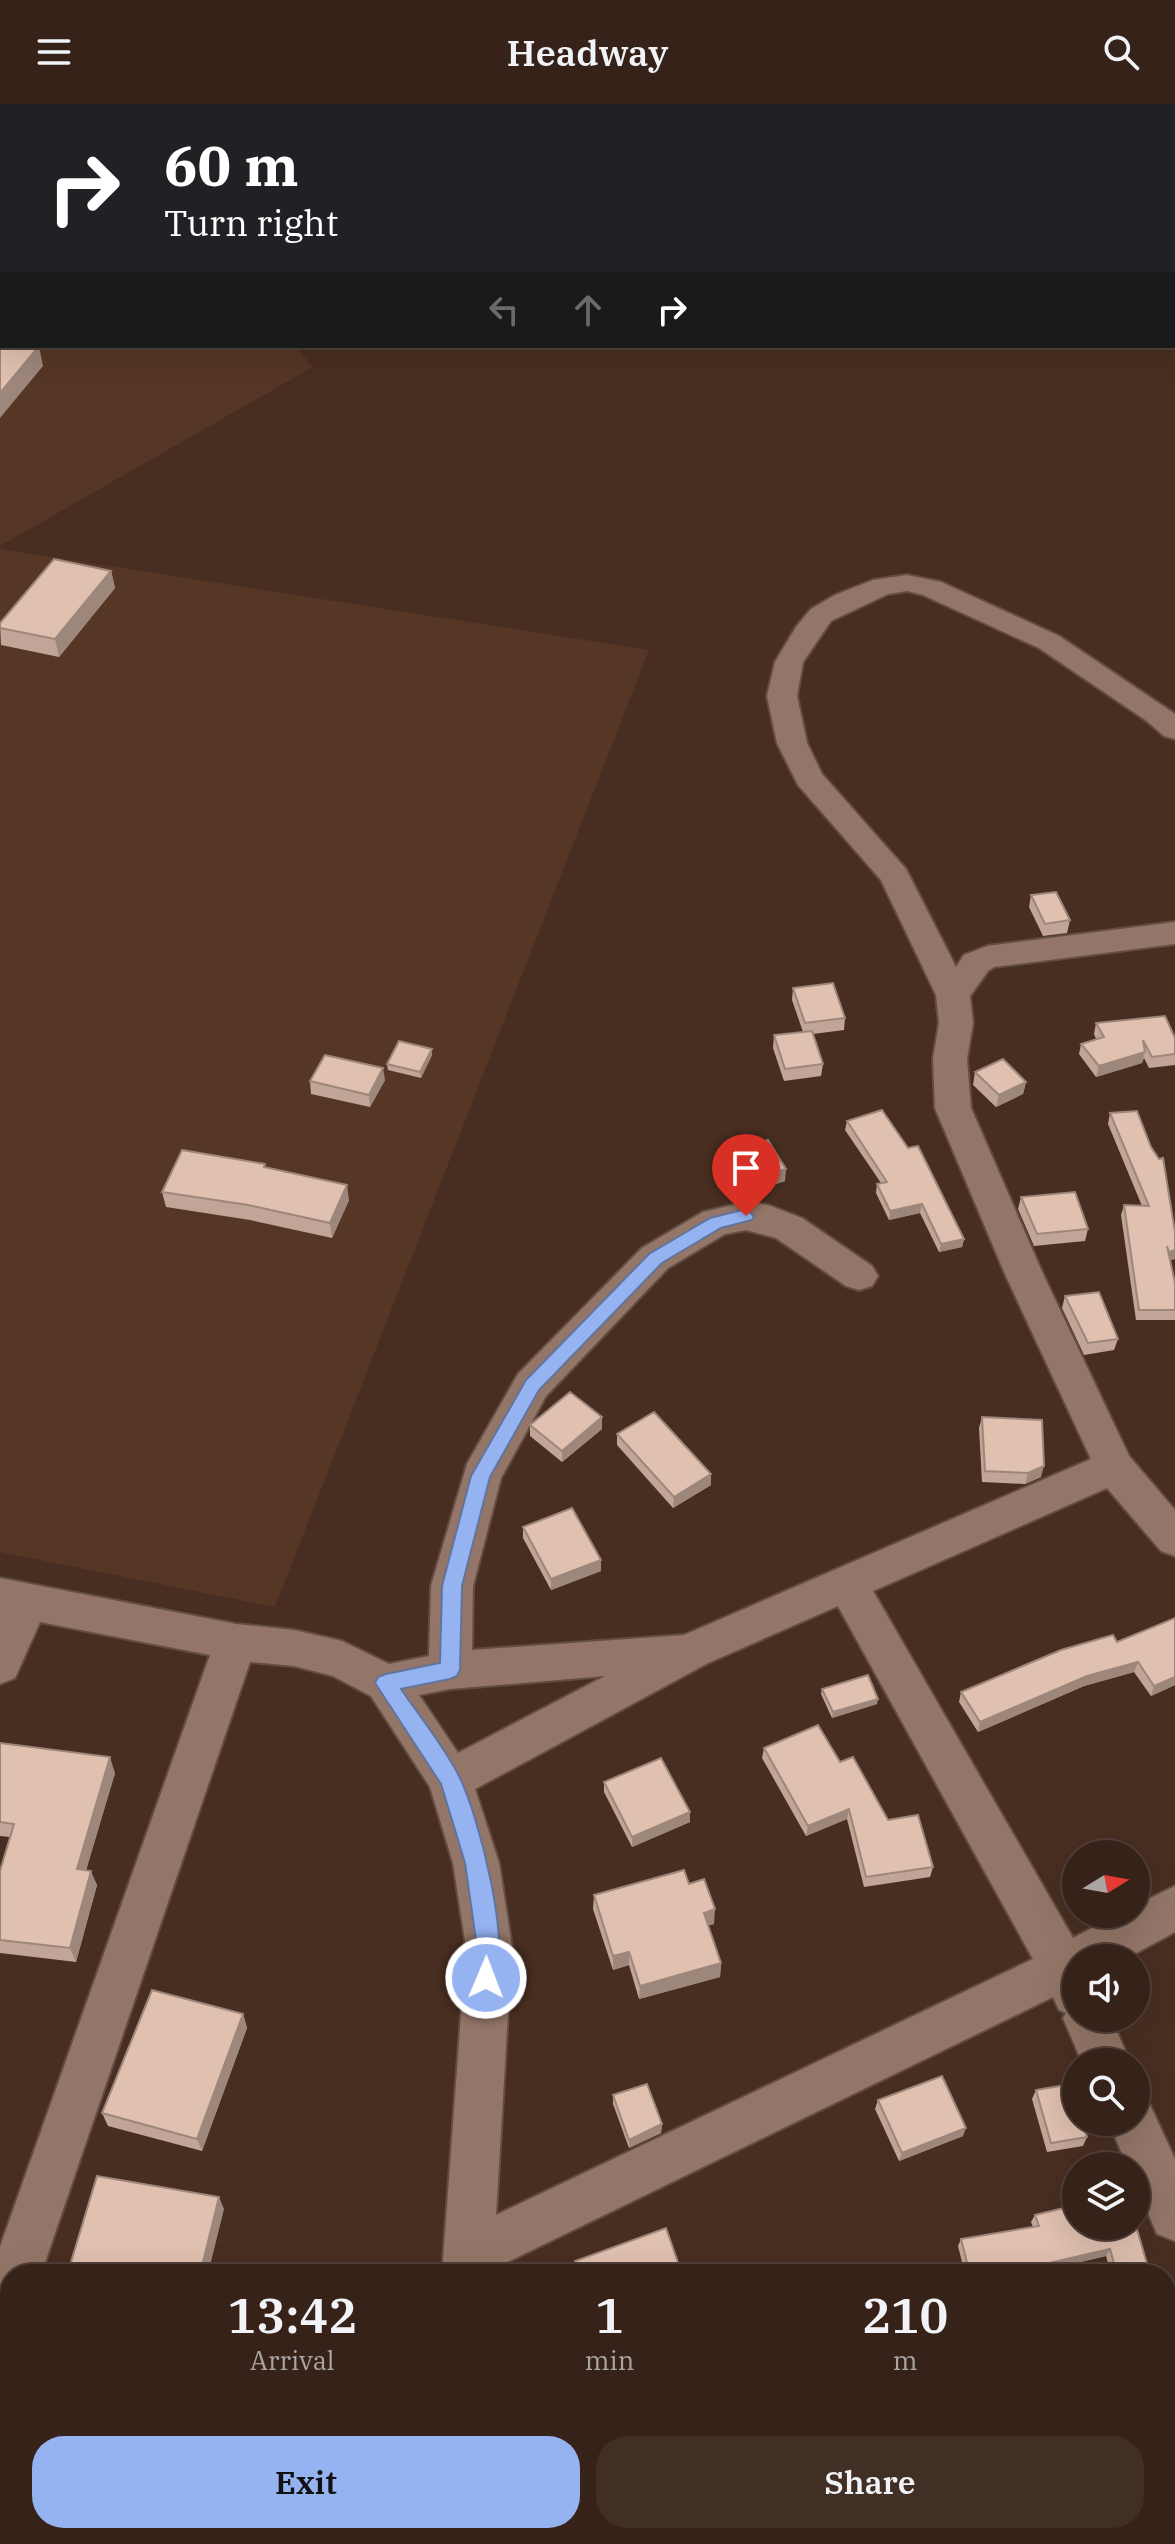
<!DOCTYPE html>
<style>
:root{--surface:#362219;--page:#412f26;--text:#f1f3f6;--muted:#aaa4a2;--line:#503f38;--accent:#95b2f1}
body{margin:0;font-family:"IBM Plex Serif",serif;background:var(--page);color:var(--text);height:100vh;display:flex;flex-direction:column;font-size:30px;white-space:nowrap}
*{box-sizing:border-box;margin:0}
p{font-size:26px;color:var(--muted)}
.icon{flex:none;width:44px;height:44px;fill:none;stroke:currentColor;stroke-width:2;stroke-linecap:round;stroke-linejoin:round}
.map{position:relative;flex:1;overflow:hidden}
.sheet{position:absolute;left:0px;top:2160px;width:1176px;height:280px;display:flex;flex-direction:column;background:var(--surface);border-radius:32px 32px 0 0;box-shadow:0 8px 32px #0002,0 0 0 2px var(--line)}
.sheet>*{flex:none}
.top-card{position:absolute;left:0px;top:0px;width:1176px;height:244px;box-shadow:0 8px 32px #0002,0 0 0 2px var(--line);background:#202124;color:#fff;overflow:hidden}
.needle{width:52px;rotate:79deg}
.buttons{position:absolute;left:1062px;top:1736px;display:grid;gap:16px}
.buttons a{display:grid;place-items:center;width:88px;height:88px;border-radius:50%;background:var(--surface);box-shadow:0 8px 32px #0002,0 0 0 2px var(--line);font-size:40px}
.pin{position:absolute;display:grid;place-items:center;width:68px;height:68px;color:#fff;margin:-82px -34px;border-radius:50% 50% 50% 0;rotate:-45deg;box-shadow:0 0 8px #0007}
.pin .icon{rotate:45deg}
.me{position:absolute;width:88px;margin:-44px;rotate:1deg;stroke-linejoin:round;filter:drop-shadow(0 0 6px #0008)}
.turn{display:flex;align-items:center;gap:28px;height:168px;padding:0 32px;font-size:36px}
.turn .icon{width:104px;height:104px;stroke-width:2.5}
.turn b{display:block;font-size:56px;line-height:68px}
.lanes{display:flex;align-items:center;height:76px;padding:0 32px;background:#0003;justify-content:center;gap:40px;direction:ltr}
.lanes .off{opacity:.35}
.eta{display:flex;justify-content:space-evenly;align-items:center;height:136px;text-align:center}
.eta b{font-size:48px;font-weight:600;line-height:56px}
.primary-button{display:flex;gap:16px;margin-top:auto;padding:16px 32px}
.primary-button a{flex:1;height:92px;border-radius:32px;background:var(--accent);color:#111;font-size:32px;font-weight:600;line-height:92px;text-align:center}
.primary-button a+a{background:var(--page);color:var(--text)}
header{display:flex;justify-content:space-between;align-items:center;height:104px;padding:0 32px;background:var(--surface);font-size:36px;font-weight:600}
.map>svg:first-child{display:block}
.built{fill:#563625}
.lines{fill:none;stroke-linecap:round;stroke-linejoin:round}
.stream{stroke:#00202d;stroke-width:6}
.minor-casing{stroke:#634d42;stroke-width:4}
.minor{fill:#937667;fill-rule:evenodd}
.wall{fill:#c1a596}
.shaded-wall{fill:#9d867a}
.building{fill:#e0c0af;stroke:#9d867a;stroke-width:2}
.route{fill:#95b2f1;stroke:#61749d;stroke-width:2}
</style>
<header><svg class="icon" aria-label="menu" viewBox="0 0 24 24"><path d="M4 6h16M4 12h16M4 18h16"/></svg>Headway<svg class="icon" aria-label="search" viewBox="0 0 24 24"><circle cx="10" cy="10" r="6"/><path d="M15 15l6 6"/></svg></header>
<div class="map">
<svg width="1175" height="2440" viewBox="0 0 1175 2440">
<rect width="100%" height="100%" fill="#482e21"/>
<!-- built -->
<path class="built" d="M0,104L2,242H295L313,263L0,442Z
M0,445L649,546L275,1503L0,1448Z"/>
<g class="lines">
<!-- stream -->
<path class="stream" d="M545,0L550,2"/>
<defs>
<path id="minor" d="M907,471L941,478L1059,532L1175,610V635L1164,632L1147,617L1039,544L923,491L907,487L888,490L831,517L803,558L797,592L807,639L822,670L906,765L956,863L964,851L987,842L1175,818V840L994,863L988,867L970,892L973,919L967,955L971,1004L1043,1170L1129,1352L1175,1406V1452L1161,1447L1107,1384L873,1487L1073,1834L1119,1810H1136V1801L1175,1782V1828L1127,1854H1076V1914H1111L1130,1958H1082L1063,1914L1066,1909L1059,1906L1053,1893L493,2165L492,2170H442L466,1843L453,1759L430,1683L371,1592L333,1572L294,1562L250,1558L41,2170H10V2239L0,2243V2143L210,1551L40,1518L15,1574L0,1580V1474L236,1520L294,1526L342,1537L389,1560L429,1552L431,1482L467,1360L518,1270L642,1144L703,1108L746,1098L768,1101L802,1114L872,1162L878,1172L872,1182L859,1186L846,1182L776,1134L746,1126L725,1130L668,1164L546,1292L501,1374L473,1482L472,1546L684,1531L1091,1355L1005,1170L935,1004L933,955L939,919L936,891L881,776L798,681L777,639L767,592L775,558L796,523L811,505L835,491L873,476ZM838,1502L1033,1855L496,2111L512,1843L499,1759L475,1685L708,1559ZM605,1572L458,1649L419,1591L450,1585Z
M1136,1995L1150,2001L1175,2055V2137L1157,2130L1136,2081V2062H1127L1109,2018H1136Z
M440,2430H494V2440H440Z"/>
</defs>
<!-- minor casing -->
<use href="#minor" class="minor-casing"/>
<!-- minor -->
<use href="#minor" class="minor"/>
</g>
<!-- wall -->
<path class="wall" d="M111,467L115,484L59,553L1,541L0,519Z
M1031,791L1070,816L1067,829L1043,832L1029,803Z
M793,884L845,914L844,926L813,930L823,960L821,972L784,977L773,944L774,931L803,928L792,896Z
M1096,919L1175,934V961L1149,964L1144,954L1142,959L1096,973L1079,950L1081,940L1096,935L1094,930Z
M432,945V951L421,974L388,966L387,960Z
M975,968L1026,978L1023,990L996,1003L973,981Z
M385,976L370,1003L311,990L310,977Z
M1110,1009L1175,1155L1170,1156L1175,1179V1216H1136L1121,1111L1124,1101L1142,1102L1108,1020Z
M847,1017L964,1135L962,1143L939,1148L920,1109L889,1116L876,1089L877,1080L881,1079L845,1026Z
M733,1046L785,1077L750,1088L732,1058Z
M266,1063L349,1096L332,1134L250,1116L166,1103L162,1088Z
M1021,1093L1088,1125L1085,1137L1034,1142L1018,1105Z
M1065,1192L1118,1235L1114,1246L1084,1251L1062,1204Z
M602,1313V1325L562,1358L530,1332V1321Z
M982,1313L1041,1373L1025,1380L982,1378L979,1324Z
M617,1330L711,1381L673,1404L617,1341Z
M523,1423L601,1456V1467L551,1486L523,1434Z
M1117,1538L1175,1581L1151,1592L1134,1568L1084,1582L978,1628L959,1598L961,1588Z
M822,1585L877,1600L832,1614L821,1590Z
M0,1639L115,1669L86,1766L97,1781L76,1858L0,1849V1767L10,1733L0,1732Z
M764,1644L840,1658L888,1716L933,1763L930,1773L864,1783L847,1715L806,1732L762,1654Z
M604,1678L690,1708V1718L632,1743L604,1688Z
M689,1780L714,1820L708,1821L721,1859L720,1873L639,1895L629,1861L613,1866L593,1805L594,1791Z
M243,1910L247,1924L202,2047L108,2022L102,2009Z
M1036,1986L1087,2033L1083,2042L1047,2048L1032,1995Z
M613,1991L662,2020L661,2029L629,2044L613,2000Z
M878,1996L963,2032L899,2057L875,2005Z
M1076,2101L1150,2170H1111L1106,2152L1047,2166V2170H965L958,2142L961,2135L1033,2123L1031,2118L1035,2111Z
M863,2430H963L906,2440H865Z"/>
<!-- shaded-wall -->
<path class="shaded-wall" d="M39,242L43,262L0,314V289Z
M111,467L115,484L59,553L55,535Z
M432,945V951L421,974L420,968Z
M1145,948L1142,959L1096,973L1099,962Z
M383,964L385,976L370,1003L369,991Z
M1026,978L1023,990L996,1003L999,991Z
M786,1065L785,1077L750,1088V1076Z
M347,1081L349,1096L332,1134L330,1119Z
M922,1100L920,1109L889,1116L890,1107Z
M964,1135L962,1143L939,1148L941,1140Z
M1175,1146V1155L1166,1158L1169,1148Z
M602,1313V1325L562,1358V1347Z
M1044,1362L1041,1373L1025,1380L1028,1369Z
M711,1370V1381L673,1404L674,1393Z
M601,1456V1467L551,1486V1475Z
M1138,1558L1134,1568L1084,1582L978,1628L980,1618L1087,1572Z
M1175,1573V1581L1151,1592L1154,1582Z
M878,1595L877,1600L832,1614L833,1608Z
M110,1653L115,1669L82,1780L77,1765Z
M849,1705L847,1715L806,1732L808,1722Z
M690,1708V1718L632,1743V1733Z
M91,1767L97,1781L76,1858L70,1844Z
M715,1805L714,1820L702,1823L704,1809Z
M629,1848V1861L613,1866V1852Z
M721,1859L720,1873L639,1895L640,1882Z
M243,1910L247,1924L202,2047L197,2035Z
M662,2020L661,2029L629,2044V2036Z
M966,2024L963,2032L899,2057L902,2049Z
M219,2093L224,2105L208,2170H200Z
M1110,2145L1106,2152L1041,2167L1045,2160Z
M1175,2291V2296L1166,2299V2294Z
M1175,2386V2390L1166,2392V2389Z"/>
<!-- building -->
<path class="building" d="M0,236L2,237V242H39L0,289Z
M54,455L111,467L55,535L0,524V519Z
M1056,788L1070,816L1045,820L1031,791Z
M833,879L845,914L805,919L793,884Z
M1165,912L1175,934V950L1152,953L1143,936L1145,948L1099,962L1081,940L1104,933L1096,919Z
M812,927L823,960L785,965L774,931Z
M399,937L432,945L420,968L387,960Z
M325,951L383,964L369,991L310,977Z
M1003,955L1026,978L999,991L975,968Z
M882,1006L908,1044L918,1042L964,1135L941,1140L922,1100L890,1107L877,1080L887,1078L847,1017Z
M1137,1007L1151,1043L1159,1055L1163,1054L1175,1128V1146L1169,1148L1167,1142L1175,1179V1206H1139L1124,1101L1149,1102L1110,1009Z
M768,1036L786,1065L750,1076L733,1046Z
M182,1046L265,1060L264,1063L347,1081L330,1119L248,1101L162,1088Z
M1075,1088L1088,1125L1037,1130L1021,1093Z
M1099,1188L1118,1235L1088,1239L1065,1192Z
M570,1288L602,1313L562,1347L530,1321Z
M654,1308L711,1370L674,1393L617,1330Z
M982,1313L1042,1316L1044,1362L1028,1369L985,1367Z
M572,1404L601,1456L551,1475L523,1423Z
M1175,1514V1573L1154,1582L1138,1558L1087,1572L980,1618L961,1588L1061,1546L1113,1531L1117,1538Z
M868,1571L878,1595L833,1608L822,1585Z
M818,1621L840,1658L853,1653L888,1716L918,1711L933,1763L866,1773L849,1705L808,1722L764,1644Z
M0,1639L110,1653L77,1765L91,1767L70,1844L0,1836V1767L14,1720L0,1718Z
M661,1654L690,1708L632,1733L604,1678Z
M684,1766L689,1780L704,1775L715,1805L704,1809L721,1859L640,1882L629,1848L613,1852L594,1791Z
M152,1886L243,1910L197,2035L102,2009Z
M942,1972L966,2024L902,2049L878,1996Z
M647,1980L662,2020L629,2036L613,1991Z
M1072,1980L1076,1993V2018H1083L1087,2033L1051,2039L1036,1986Z
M1109,2057L1111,2062H1093Z
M97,2072L219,2093L200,2170H78L68,2168Z
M1076,2101V2122H1136L1150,2170H1117L1110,2145L1045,2160L1047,2169L1039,2170H970L961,2135L1039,2122L1035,2111Z
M666,2124L682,2170H579L575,2157Z
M1166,2245L1175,2268V2291L1166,2294Z
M1175,2356V2386L1166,2389V2357Z
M866,2430H937L879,2440H868Z
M1012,2430H1064L1066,2440H989Z"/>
<!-- route -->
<path class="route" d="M746,1105L754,1112L752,1116L721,1124L662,1159L539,1286L490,1373L462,1482L460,1566L457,1572L450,1575L401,1585C420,1613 444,1642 459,1672C479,1712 512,1841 494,1882L486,1885L478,1882L475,1874L477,1843L465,1759L441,1680L375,1579L378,1573L386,1570L440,1559L442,1482L471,1372L526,1276L649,1150L710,1114Z"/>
</svg>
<div class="buttons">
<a><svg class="needle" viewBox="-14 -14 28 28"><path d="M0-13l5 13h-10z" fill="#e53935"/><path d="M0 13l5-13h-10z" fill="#aaa4a2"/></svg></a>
<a><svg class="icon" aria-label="sound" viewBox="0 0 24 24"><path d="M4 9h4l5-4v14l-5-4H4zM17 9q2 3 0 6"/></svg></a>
<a><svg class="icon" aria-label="search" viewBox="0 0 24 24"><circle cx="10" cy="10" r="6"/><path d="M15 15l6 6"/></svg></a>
<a><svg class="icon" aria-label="layers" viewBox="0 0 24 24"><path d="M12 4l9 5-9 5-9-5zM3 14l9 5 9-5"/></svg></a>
</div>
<div class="pin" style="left:746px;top:1112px;background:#d93025"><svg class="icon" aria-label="arrive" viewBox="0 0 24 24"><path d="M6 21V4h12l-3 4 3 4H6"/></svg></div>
<svg class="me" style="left:486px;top:1874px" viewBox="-20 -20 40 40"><circle r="17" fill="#95b2f1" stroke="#fff" stroke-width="3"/><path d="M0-11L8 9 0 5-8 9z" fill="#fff"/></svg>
<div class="top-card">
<div class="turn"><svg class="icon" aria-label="right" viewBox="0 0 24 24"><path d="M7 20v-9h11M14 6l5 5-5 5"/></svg><div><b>60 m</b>Turn right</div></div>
<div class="lanes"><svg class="icon off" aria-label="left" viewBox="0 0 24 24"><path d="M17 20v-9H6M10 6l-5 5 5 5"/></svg><svg class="icon off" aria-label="ahead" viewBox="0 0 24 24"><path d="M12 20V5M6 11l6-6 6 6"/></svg><svg class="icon" aria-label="right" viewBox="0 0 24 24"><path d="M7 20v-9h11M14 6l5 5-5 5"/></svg></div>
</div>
<section class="sheet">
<div class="eta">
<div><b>13:42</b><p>Arrival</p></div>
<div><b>1</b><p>min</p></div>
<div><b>210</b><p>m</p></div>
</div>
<div class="primary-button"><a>Exit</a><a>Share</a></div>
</section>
</div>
